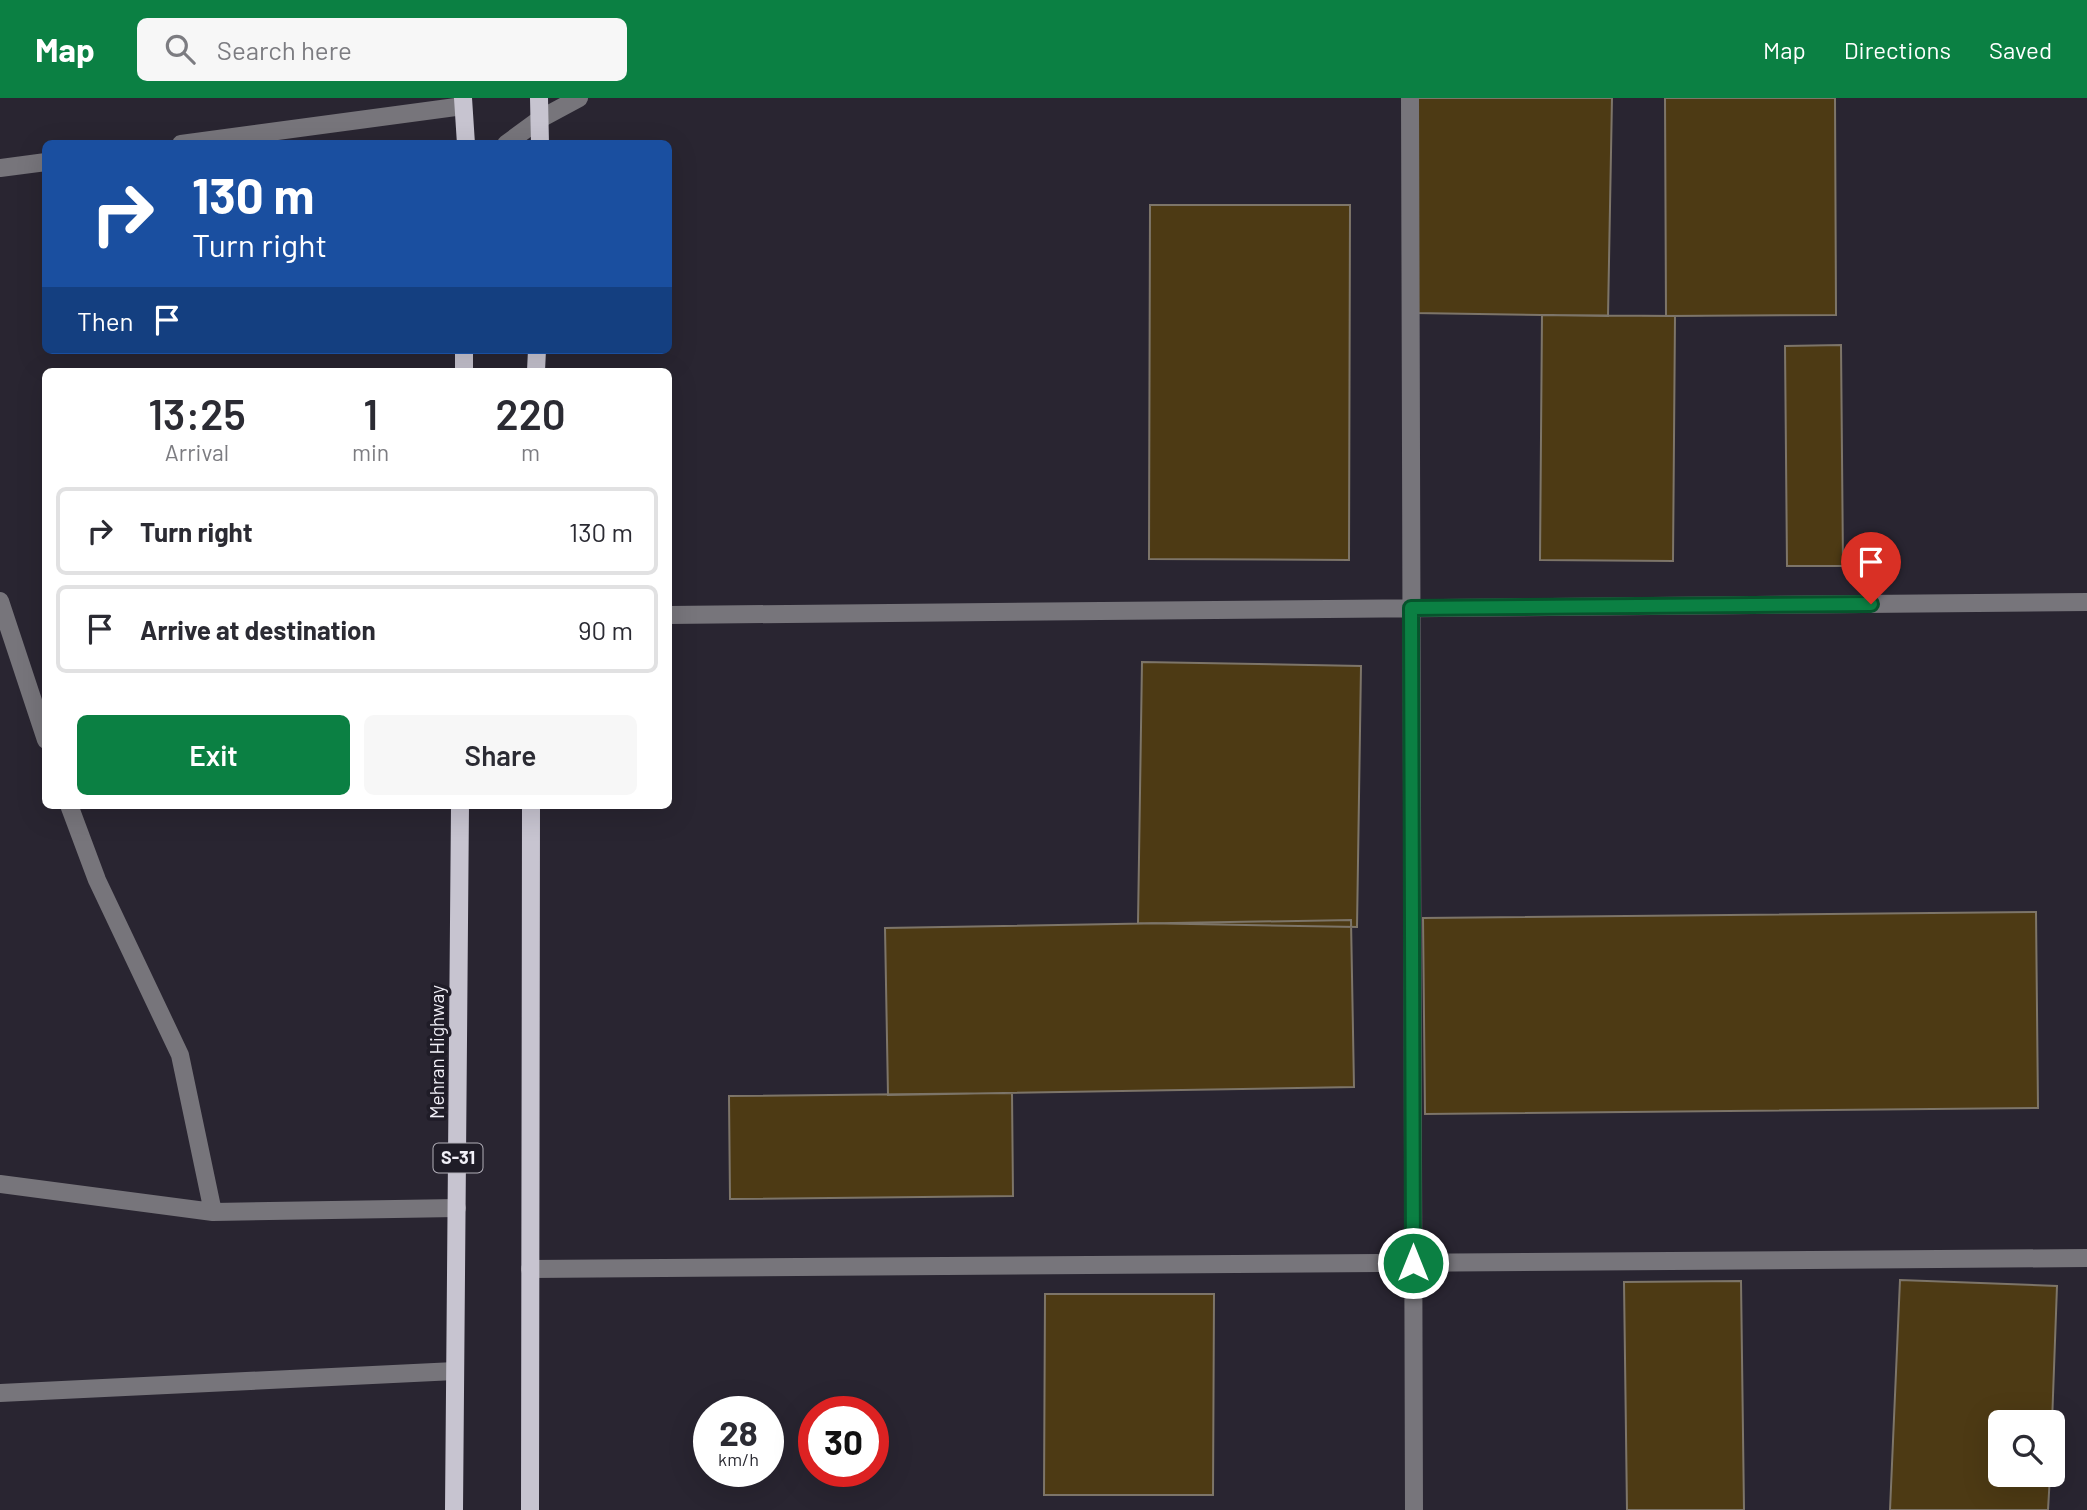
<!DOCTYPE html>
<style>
:root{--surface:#fff;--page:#f7f7f7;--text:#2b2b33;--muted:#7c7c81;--line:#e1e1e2;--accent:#0b8043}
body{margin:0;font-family:Barlow,sans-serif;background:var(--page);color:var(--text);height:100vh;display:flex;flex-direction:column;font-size:26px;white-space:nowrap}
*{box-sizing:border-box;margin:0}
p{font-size:23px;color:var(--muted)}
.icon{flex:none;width:38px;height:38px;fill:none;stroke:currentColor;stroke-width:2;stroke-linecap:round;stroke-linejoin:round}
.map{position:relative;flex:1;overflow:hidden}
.drawer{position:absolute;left:42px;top:270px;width:630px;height:441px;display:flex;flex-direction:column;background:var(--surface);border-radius:10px;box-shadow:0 7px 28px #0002}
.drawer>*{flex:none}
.guide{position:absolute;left:42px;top:42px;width:630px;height:214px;border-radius:10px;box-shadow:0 7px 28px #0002;background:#1a4fa0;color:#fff;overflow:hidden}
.buttons{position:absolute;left:1988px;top:1312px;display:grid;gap:14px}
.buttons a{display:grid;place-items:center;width:77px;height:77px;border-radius:10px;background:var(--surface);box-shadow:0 7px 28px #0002;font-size:35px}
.speed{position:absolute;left:693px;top:1298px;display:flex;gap:14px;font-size:35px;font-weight:700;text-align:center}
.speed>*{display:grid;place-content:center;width:91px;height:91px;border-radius:50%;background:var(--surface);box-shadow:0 7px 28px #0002;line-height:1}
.speed small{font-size:18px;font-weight:400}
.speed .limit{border:10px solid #d22;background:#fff;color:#111}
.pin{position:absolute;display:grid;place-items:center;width:60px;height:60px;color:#fff;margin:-72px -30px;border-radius:50% 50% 50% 0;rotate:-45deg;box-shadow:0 0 7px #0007}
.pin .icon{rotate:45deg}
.me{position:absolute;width:77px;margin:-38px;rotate:0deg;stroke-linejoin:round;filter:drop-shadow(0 0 5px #0008)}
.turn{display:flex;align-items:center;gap:24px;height:147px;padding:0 35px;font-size:32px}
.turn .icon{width:91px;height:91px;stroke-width:2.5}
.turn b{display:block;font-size:49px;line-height:60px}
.then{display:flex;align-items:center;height:66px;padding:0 35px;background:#0003;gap:14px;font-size:26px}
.eta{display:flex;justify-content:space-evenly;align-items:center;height:119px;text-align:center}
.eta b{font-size:42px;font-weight:600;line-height:49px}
.primary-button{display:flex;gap:14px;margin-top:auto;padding:14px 35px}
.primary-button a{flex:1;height:80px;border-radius:10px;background:var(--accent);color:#fff;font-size:28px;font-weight:600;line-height:80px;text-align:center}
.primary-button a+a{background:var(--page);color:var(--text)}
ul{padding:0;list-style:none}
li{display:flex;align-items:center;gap:21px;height:88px;margin:0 14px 10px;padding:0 21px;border:4px solid var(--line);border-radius:10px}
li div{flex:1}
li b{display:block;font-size:26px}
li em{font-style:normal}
header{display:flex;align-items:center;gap:42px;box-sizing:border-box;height:98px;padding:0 35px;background:var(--accent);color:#fff}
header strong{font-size:33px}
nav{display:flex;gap:38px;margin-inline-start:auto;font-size:24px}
.search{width:490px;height:63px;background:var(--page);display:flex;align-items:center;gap:18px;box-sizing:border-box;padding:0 24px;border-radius:10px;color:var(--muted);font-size:26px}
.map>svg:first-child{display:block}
.building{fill:#4d3a14;stroke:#7d7569;stroke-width:2}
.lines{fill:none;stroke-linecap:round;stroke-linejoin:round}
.minor{stroke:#77757b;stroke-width:18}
.major{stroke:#c7c4d0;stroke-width:18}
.route-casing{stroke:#07532c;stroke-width:18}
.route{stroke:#0b8043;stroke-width:12}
.labels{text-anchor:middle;stroke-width:7;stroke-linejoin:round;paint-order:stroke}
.shield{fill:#1f1c27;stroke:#b3b0b9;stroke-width:2}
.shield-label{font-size:18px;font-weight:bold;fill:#f2f0f8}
.street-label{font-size:19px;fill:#f2f0f8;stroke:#1f1c27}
</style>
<header>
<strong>Map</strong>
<div class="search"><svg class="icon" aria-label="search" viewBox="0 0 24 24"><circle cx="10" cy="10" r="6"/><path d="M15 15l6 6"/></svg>Search here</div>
<nav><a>Map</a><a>Directions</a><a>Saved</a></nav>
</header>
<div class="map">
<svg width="2087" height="1412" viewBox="0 0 2087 1412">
<rect width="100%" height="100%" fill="#292531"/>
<!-- building -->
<path class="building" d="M1418,0H1612L1608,218L1415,215Z
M1665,0H1835L1836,217L1666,218Z
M1150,107H1350L1349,462L1149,461Z
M1542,217L1675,218L1673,463L1540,462Z
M1841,247L1843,468H1787L1785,248Z
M1142,564L1361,568L1357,829L1138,825Z
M2036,814L2038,1010L1425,1016L1423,820Z
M1351,822L1354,989L888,997L885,830Z
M1012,995L1013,1098L730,1101L729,998Z
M1900,1182L2057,1188L2052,1325H2000V1377H2050L2048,1412H1890Z
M1741,1183L1744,1412H1627L1624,1184Z
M1045,1196H1214L1213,1397H1044Z"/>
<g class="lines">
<!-- minor -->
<path class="minor" d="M1410,0L1414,1412
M181,46L463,8
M506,46L540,21L579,0
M0,70L46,64
M0,503L46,642
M668,517L2087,504
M69,707L97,782L180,957L213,1114
M0,1086L213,1114L457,1110
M530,1171L2087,1160
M0,1295L455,1273"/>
<!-- major -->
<path class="major" d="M463,0L466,46
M539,0L540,46
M464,273V252
M536,273L537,252
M454,1412L460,707
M530,1412L531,707"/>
</g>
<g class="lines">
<defs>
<path id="route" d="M1413,1165L1411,510L1871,506"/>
</defs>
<!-- route casing -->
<use href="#route" class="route-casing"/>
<!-- route -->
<use href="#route" class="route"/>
</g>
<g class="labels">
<!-- shield labels -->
<rect class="shield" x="433.5" y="1045.5" width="49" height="29" rx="5"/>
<g class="shield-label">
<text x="458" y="1066">S-31</text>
</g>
<!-- street labels -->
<g class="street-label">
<text transform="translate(437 954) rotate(-90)" y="7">Mehran Highway</text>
</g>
</g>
</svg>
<div class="buttons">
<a><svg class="icon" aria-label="search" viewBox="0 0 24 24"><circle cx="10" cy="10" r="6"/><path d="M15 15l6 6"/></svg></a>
</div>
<div class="speed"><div>28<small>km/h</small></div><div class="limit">30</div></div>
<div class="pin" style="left:1871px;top:506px;background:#d93025"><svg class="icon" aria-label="arrive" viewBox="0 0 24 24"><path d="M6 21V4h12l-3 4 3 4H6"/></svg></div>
<svg class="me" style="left:1413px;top:1165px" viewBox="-20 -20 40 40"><circle r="17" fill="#0b8043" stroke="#fff" stroke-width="3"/><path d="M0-11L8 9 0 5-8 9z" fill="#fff"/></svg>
<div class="guide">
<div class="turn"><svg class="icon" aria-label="right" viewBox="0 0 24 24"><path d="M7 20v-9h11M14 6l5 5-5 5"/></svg><div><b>130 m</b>Turn right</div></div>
<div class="then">Then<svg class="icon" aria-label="arrive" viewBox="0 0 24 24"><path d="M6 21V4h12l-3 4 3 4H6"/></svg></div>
</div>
<section class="drawer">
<div class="eta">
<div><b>13:25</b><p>Arrival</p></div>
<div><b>1</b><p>min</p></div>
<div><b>220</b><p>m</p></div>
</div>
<ul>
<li><svg class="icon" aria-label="right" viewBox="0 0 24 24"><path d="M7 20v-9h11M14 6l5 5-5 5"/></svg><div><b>Turn right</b></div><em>130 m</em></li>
<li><svg class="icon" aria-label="arrive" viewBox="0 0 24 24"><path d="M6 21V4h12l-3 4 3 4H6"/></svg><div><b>Arrive at destination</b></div><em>90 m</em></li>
</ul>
<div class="primary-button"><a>Exit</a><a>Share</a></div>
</section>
</div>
